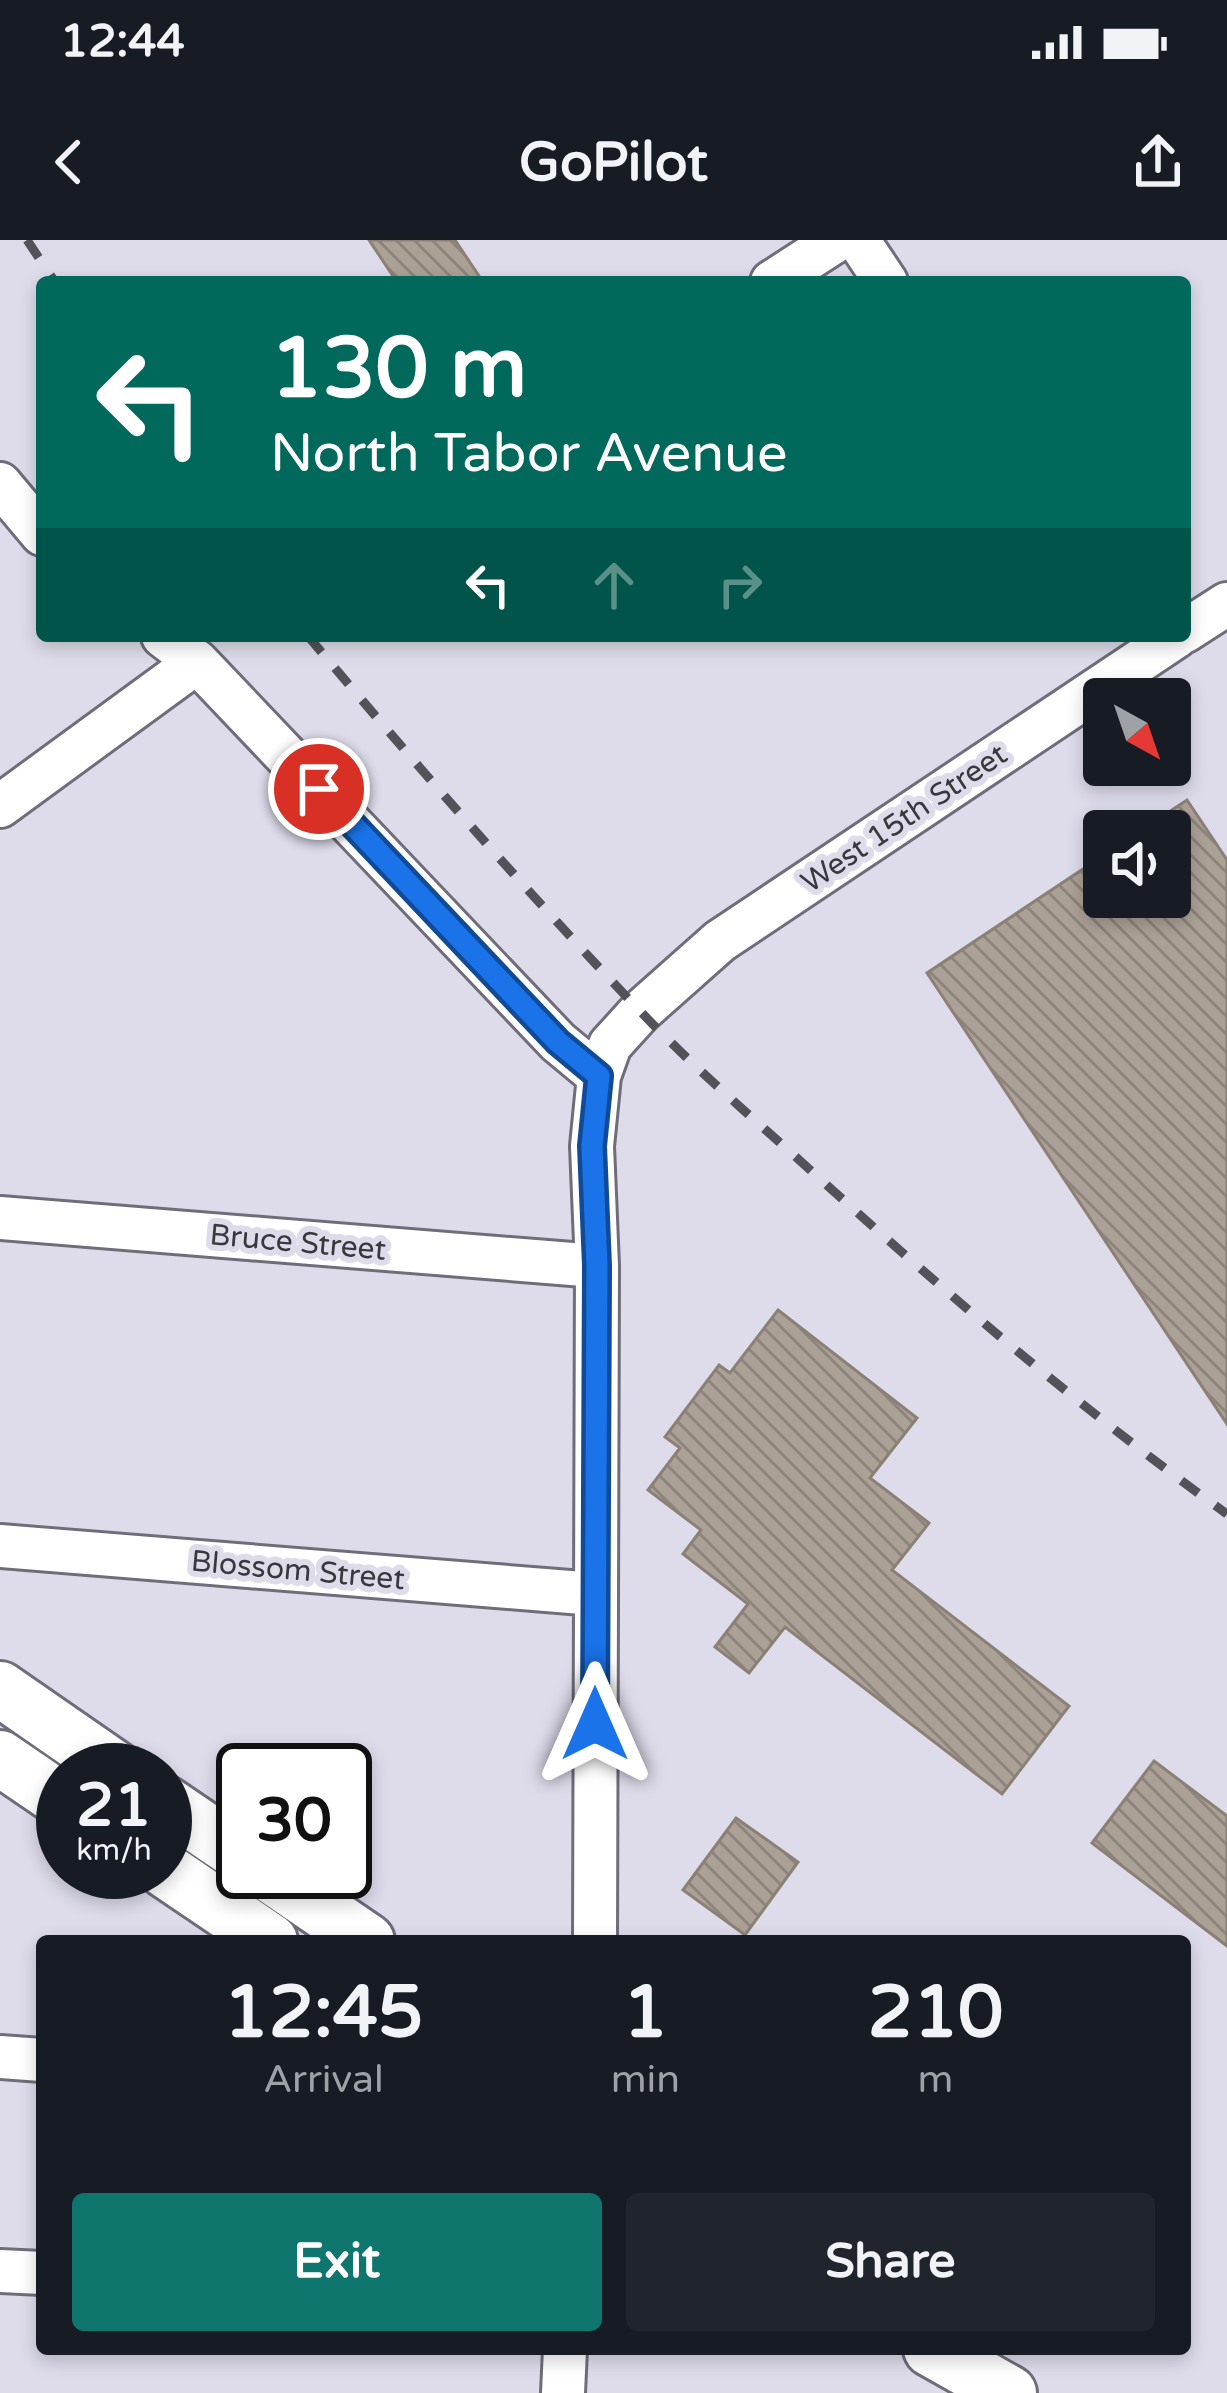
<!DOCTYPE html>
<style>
:root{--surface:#171b24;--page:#20242c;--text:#f1f3f6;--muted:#9ea1a6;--accent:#0f766e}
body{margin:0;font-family:"Varela Round",sans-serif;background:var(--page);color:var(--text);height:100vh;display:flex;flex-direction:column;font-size:45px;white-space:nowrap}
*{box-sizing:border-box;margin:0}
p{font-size:39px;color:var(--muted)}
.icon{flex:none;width:66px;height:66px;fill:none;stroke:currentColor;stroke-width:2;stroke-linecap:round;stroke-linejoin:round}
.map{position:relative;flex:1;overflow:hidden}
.drawer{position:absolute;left:36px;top:1695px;width:1155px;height:420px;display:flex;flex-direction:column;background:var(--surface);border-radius:12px;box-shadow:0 6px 18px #0003}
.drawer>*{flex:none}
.top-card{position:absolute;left:36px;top:36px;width:1155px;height:366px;border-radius:12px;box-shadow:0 6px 18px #0003;background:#00695c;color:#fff;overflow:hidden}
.needle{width:78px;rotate:140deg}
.tools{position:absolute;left:1083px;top:438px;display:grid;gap:24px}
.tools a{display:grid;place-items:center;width:108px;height:108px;border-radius:12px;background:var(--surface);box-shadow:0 6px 18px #0003;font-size:60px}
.speed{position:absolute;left:36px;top:1503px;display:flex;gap:24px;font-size:60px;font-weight:700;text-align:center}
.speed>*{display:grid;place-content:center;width:156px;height:156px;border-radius:50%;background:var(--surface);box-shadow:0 6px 18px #0003;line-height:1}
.speed small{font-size:30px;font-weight:400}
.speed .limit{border:6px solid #111;border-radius:18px;background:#fff;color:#111}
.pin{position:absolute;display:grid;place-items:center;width:102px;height:102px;color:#fff;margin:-51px;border:6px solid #fff;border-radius:50%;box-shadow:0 3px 12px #0007}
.me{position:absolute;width:132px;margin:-66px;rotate:0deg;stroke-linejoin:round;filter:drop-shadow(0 0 9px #0008)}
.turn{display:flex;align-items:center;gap:42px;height:252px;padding:0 36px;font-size:54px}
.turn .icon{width:156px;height:156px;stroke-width:2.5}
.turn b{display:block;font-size:84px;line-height:102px}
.lanes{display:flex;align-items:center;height:114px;padding:0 36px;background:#0003;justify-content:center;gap:60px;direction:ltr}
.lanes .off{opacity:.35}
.eta{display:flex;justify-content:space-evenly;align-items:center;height:204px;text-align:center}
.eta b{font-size:72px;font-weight:700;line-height:84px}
.cta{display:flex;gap:24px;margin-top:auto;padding:24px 36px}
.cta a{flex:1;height:138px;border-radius:12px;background:var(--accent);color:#fff;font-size:48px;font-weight:700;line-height:138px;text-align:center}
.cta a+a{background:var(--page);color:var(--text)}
.status{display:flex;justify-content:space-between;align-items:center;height:84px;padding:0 60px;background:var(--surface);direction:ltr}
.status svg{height:33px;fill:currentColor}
header{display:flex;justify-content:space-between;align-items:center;height:156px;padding:0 36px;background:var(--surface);font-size:54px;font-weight:700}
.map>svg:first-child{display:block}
.building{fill:url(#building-back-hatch);stroke:#8b8076;stroke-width:3}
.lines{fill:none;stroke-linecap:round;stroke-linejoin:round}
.minor-casing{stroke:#6f6d7a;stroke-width:48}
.major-casing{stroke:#6f6d7a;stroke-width:60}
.minor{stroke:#fff;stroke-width:42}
.major{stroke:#fff;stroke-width:54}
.rail{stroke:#525258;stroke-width:9;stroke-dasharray:21 21;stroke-linecap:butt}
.route-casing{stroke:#114b97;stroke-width:30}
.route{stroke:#1a73e8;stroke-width:21}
.labels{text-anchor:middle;stroke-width:12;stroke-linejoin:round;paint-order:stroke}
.street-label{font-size:30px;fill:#38383d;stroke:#dedceb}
</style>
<div class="status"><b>12:44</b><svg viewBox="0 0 49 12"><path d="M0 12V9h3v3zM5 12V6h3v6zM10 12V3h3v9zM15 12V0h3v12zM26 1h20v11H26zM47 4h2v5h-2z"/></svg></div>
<header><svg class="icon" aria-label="back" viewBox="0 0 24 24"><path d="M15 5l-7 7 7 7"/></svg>GoPilot<svg class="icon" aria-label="share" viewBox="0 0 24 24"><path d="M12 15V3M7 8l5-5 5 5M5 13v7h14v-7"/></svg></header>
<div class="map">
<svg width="1227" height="2153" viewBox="0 0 1227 2153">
<defs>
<pattern id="building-back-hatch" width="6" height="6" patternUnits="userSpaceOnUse" patternTransform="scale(3)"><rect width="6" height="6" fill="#aca196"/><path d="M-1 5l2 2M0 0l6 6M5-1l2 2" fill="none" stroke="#8d847c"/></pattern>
</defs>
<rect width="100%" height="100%" fill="#dedceb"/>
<!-- building -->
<path class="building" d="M369,0H455L483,42H397Z
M1187,560L1227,620V1184L927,733L1104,615V657H1170V591H1140Z
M778,1070L917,1178L870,1238L929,1283L892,1330L1069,1466L1002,1554L785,1387L749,1433L715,1407L748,1364L683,1314L701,1290L648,1250L680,1208L665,1197L719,1125L730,1133Z
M1154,1521L1227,1576V1706L1092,1603Z
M736,1578L798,1622L745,1695L683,1650Z"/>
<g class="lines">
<defs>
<path id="minor" d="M858,0L886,42
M772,42L837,0
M0,244L42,294
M1185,391L1227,364
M163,396L197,422L558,802L599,836
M0,566L197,422
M0,978L597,1026
M0,1306L595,1354
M595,1701L597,1026L592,906L599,836L610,805L640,772L720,701L1177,396
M0,1817L42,1820
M0,2031L42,2033
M563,2153L565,2109"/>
<path id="major" d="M0,1449L117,1530
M0,1518L63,1561
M165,1563L243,1616
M165,1630L270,1701
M266,1632L367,1701
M931,2109L1009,2153"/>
</defs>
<!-- minor casing -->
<use href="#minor" class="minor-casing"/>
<!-- major casing -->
<use href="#major" class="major-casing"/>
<!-- minor -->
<use href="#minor" class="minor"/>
<!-- major -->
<use href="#major" class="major"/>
<!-- rail -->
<path class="rail" d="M27,0L55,42
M308,396C415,524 525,650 640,771C696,830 759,883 819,938C950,1057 1084,1171 1227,1274"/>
</g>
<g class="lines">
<defs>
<path id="route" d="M319,549L558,802L599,836L592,906L597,1026L595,1484"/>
</defs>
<!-- route casing -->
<use href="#route" class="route-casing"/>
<!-- route -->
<use href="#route" class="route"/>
</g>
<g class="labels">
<!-- street labels -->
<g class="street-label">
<text transform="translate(904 578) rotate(-34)" y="10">West 15th Street</text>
<text transform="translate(298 1002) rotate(5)" y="10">Bruce Street</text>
<text transform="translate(298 1330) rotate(5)" y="10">Blossom Street</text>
</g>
</g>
</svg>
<div class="tools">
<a><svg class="needle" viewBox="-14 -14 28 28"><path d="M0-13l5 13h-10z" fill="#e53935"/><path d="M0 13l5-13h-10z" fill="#9ea1a6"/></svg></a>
<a><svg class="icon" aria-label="sound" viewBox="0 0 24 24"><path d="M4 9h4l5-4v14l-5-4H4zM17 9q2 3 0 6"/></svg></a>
</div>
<div class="speed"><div>21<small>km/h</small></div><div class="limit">30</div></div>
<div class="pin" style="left:319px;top:549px;background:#d93025"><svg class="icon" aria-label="arrive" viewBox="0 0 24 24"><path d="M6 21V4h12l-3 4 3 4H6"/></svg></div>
<svg class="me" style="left:595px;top:1484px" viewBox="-20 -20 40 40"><path d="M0-17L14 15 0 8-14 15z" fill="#1a73e8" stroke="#fff" stroke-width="4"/></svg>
<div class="top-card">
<div class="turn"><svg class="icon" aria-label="left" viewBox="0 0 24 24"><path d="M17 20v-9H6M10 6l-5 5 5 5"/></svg><div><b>130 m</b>North Tabor Avenue</div></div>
<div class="lanes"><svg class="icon" aria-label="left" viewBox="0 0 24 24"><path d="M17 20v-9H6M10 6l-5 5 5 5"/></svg><svg class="icon off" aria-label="ahead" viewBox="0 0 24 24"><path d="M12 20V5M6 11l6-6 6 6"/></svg><svg class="icon off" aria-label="right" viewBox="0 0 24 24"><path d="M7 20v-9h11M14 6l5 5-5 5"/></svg></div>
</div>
<section class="drawer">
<div class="eta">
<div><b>12:45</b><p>Arrival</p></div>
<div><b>1</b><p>min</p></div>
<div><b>210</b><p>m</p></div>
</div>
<div class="cta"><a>Exit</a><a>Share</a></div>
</section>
</div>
